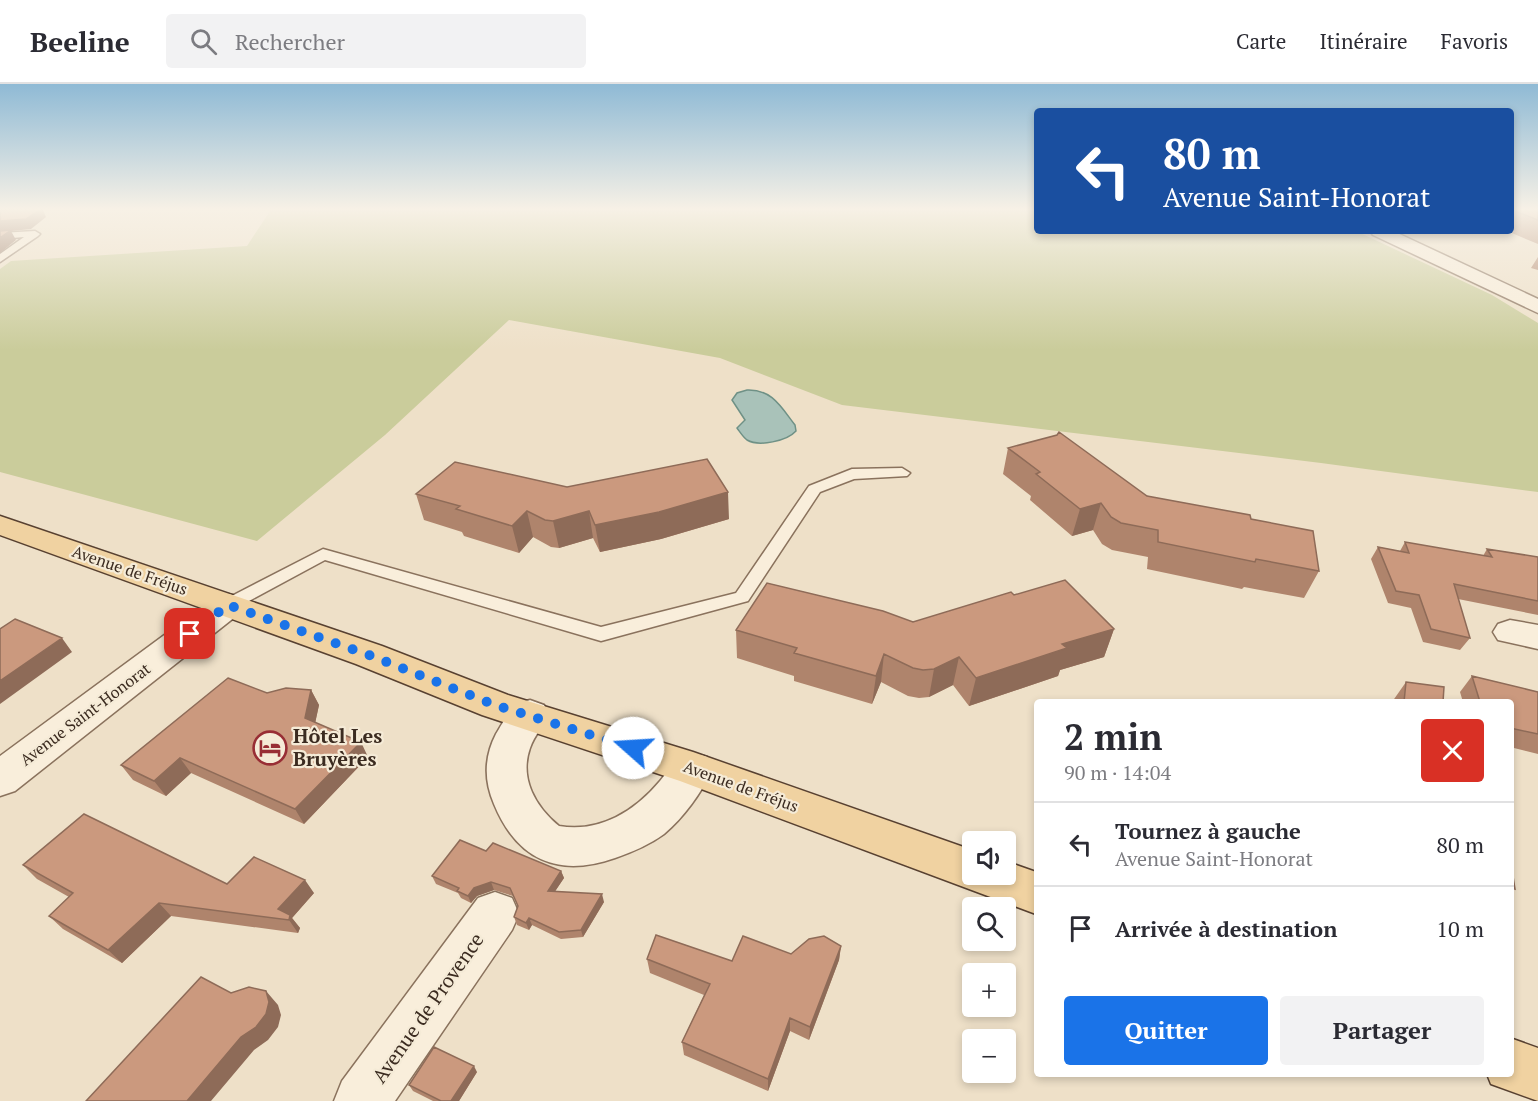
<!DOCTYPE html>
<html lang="fr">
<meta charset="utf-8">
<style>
:root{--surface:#fff;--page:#f2f2f3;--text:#2b2b33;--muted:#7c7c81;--line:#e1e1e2;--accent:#1a73e8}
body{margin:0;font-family:"PT Serif",serif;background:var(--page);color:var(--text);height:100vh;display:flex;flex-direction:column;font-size:22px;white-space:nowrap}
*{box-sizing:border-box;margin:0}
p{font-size:20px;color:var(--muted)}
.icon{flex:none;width:33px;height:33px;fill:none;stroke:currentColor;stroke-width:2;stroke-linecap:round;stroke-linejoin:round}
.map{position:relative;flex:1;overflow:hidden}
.details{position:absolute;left:1034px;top:615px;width:480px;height:378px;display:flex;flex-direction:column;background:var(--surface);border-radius:6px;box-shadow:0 3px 9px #0003}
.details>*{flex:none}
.banner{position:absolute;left:1034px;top:24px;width:480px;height:126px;border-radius:6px;box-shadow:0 3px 9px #0003;background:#1a4fa0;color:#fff;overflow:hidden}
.tools{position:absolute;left:962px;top:747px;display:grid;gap:12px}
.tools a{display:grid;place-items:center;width:54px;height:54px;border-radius:6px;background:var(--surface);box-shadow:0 3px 9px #0003;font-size:30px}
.pin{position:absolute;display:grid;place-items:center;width:51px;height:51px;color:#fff;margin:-26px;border-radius:12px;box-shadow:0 3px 9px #0006}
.me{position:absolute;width:66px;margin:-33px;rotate:289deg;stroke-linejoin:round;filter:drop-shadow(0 0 4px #0008)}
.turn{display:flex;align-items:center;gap:21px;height:126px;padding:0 30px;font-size:27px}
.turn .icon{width:78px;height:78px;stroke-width:2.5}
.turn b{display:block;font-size:42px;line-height:51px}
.round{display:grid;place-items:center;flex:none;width:63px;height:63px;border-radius:6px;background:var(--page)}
.overview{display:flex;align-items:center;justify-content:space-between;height:102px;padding:0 30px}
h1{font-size:36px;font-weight:700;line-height:45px}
.button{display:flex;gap:12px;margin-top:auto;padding:12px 30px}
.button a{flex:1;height:69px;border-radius:6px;background:var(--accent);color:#fff;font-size:24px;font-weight:700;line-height:69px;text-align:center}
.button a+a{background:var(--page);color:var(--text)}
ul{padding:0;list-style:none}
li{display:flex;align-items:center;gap:18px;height:84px;padding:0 30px;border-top:2px solid var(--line)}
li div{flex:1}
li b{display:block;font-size:22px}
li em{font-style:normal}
header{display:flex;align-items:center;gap:36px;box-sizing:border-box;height:84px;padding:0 30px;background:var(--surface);border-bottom:2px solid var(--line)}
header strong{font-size:28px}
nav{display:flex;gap:33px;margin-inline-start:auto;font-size:21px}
.search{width:420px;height:54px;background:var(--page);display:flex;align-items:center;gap:15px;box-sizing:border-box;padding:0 21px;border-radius:6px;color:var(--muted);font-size:22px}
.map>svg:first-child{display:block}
.green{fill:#cacc9b}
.water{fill:#a9c2b9;stroke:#6f9186;stroke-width:1.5}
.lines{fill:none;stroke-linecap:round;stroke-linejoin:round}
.lane-casing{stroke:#8a725d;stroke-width:3}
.street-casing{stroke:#8a725d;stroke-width:3}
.primary-casing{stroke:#584131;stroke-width:3}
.lane{fill:#f9eedb;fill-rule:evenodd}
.street{fill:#f9eedb;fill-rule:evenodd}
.primary{fill:#f0d2a1;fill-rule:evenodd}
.wall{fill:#af846c}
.shaded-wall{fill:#8e6b58}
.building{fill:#cb997e;stroke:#8e6b58;stroke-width:1.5}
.route{stroke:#1a73e8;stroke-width:10;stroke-dasharray:0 18}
.labels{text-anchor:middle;stroke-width:4.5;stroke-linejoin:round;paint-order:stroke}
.street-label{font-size:16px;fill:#3b2b20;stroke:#f5ebd7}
.near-poi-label{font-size:20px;font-weight:bold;fill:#3b2b20;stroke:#f5ebd7;text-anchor:start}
.near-street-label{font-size:20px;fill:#3b2b20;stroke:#f5ebd7}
</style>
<header>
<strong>Beeline</strong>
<div class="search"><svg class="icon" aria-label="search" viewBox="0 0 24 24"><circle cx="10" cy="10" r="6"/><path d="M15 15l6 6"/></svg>Rechercher</div>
<nav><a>Carte</a><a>Itinéraire</a><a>Favoris</a></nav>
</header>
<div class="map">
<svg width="1538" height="1017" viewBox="0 0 1538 1017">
<rect width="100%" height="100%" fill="#eee0c8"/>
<!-- green -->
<path class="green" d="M272,124H1036V147H1356L1492,211L1538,239V408L1321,379L842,321L720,274L509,236L385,351L257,457L0,388V185L11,177L247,162Z"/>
<!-- water -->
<path class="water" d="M747,306C772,305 781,323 795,341L796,347C787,357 759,363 747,356C743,353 740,348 737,344L745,336L732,316L737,309Z"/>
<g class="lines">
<defs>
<path id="lane" d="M35,147L40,150L38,152L0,178V170L24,153L0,155V149Z
M902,384L910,389L907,392L854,395L820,408L748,517L601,557L325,476L234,525H222L219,521L222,517L323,465L601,543L736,509L809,402L852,385Z"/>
<path id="street" d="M1370,147H1393L1538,215V229L1373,151Z
M228,510L240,513L245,521L240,529L15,707L0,712V672L216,513Z
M1510,536L1538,541V565L1498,556L1493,548L1498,540Z
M530,616L544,621L549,631C543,642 534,652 530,664C519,695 536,723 559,742C600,749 635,727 660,697C666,690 673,677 681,673C691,668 697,670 707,673L713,685C701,709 685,732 664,750C649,761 632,768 615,774C558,794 517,776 494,720C484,697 484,673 496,650C501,642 509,626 517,620C520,618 526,617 530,616Z
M495,808L512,814L519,830L512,846L395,1017H334L342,997L478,814Z"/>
<path id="primary" d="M0,432L382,562L508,611L693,668L972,766V790H1005V777L1036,788V830L680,697L482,631L356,580L0,451Z
M1510,954L1538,964V1017L1491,1000L1487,990H1510Z"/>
</defs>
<!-- lane casing -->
<use href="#lane" class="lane-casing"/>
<!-- street casing -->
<use href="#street" class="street-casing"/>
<!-- primary casing -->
<use href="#primary" class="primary-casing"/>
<!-- lane -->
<use href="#lane" class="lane"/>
<!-- street -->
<use href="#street" class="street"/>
<!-- primary -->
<use href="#primary" class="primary"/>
</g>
<!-- wall -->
<path class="wall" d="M1510,124H1538V160L1507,147H1510Z
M1538,173V186L1531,184Z
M1008,364L1147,412L1251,435L1319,487L1304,514L1244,503L1242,505L1147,485L1148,473L1112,466L1102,460L1093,446L1072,452L1030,416L1031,412L1003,390Z
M567,403L729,435L661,455L600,468L593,454L559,464L551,463L533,453L519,469L464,452L462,448L424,436L416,410Z
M1405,458L1483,472L1487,465L1538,473V531L1458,515L1470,554L1460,566L1423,558L1411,524L1388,519L1371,475L1378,463L1400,467Z
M1014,511L1114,545L1104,573L1060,586L1058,592L969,622L953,601L929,613L919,614L908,612L881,598L872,620L794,597V592L737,574L736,546L913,538Z
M1472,592L1538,608V670L1510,663V618H1463L1460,608Z
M1406,598L1443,618H1392Z
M311,606L319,621L315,639L368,673L304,740L191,689L166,712L133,696L121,681L267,609Z
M486,767L561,787L564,794L555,807L604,818L583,853L561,855L532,841L529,846L517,841L514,833L518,822L513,812L494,806L477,812L471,819L461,814L458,809L436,800L432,792Z
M1510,773L1515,805L1510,809Z
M23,781L227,800L314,809L292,834L300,844L298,849L171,832L122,879L63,845L49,832L69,813L37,795Z
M841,862L839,876L809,956L790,947L768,1007L684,971L682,958L704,911L650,889L647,875L732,877L791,870Z
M477,988L459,1017H433L413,1007L409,1001Z"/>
<!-- shaded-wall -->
<path class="shaded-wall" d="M42,124L46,133L31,145L11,147L16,156L0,169V137Z
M728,408L729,435L661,455L600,468L595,441Z
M1101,419L1093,446L1072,452L1080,425Z
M527,427L533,453L519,469L512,442Z
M589,427L593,454L559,464L553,437Z
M1114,545L1104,573L1060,586L1058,592L969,622L976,594L1062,560Z
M62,554L72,568L0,620V597Z
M884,570L881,598L872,620L876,592Z
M959,573L953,601L929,613L934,585Z
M311,606L319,621L313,649L305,634Z
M361,658L368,673L304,740L295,725Z
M180,674L191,689L166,712L154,697Z
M561,787L564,794L550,815L548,807Z
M305,796L314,809L292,834L300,844L298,849L289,836L278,825Z
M491,798L494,806L477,812L471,819L468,812L474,804Z
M602,810L604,818L583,853L581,846Z
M159,819L171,832L122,879L108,866Z
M529,834L532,841L529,846L526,839Z
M841,862L839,876L809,956L810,943Z
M266,907L278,921L281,931L278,943L268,956L254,966L211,1017H187Z
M790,934V947L768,1007V995Z
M474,982L477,988L459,1017H451Z"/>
<!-- building -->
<path class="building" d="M42,124L26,135L0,137V126Z
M1510,124H1538V136L1510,125Z
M11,146L0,154V147Z
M1059,348L1147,412L1250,431L1251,435L1313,447L1319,487L1256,475L1255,478L1158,458V446L1121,439L1111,433L1101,419L1080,425L1036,390L1040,388L1008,364L1057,351Z
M707,375L728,408L659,428L595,441L589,427L553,437L545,436L527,427L512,442L456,425L460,422L416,410L455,378L567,403Z
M1405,458L1492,473L1487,465L1538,473V517L1454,500L1470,554L1431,545L1419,511L1396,507L1378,463L1409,469Z
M1065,496L1114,545L1062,560L1067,564L976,594L959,573L934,585L923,586L913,584L884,570L876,592L794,569L797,564L736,546L767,499L883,527L913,538L1011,508L1014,511Z
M15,535L62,554L0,597V545Z
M1472,592L1538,608V650L1510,644V618H1480Z
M228,594L267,609L286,604L311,606L305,634L361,658L295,725L180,674L154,697L121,681Z
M1406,598L1444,603L1443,618H1404Z
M84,730L227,800L254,773L305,796L278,825L290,831L289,836L159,819L108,866L49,832L73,809L23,781Z
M460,756L486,767L493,759L561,787L548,807L602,810L581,846L559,848L529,834L526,839L514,833L518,822L510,804L491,798L474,804L468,812L457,807L459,804L432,792Z
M1510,773L1515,805L1510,803Z
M656,851L732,877L743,852L791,870L809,855L824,852L841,862L810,943L790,934L768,995L682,958L710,900L647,875Z
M201,893L231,909L249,903L266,907L269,918L266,930L256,943L241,953L187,1017H86Z
M434,963L474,982L451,1017H441L409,1001Z"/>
<!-- sky -->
<linearGradient id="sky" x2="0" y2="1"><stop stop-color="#8fbad5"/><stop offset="0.47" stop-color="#f7f1e6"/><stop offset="1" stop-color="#f7f1e6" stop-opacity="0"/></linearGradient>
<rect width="1538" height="266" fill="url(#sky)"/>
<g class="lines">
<!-- route -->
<path class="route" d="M190,550L228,521L369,571L495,621L633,664"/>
</g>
<!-- icons -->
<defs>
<symbol id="hotel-ring" viewBox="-11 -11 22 22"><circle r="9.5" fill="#f5ebd7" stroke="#982e35" stroke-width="1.5"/><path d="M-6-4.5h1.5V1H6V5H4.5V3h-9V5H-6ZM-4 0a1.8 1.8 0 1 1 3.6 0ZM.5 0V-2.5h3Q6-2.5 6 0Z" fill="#982e35"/></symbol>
</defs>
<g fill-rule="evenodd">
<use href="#hotel-ring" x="251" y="645" width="38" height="38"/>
</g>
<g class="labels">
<!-- street labels -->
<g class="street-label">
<text transform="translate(130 486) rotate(19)" y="6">Avenue de Fréjus</text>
<text transform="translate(85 630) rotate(-37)" y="6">Avenue Saint-Honorat</text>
<text transform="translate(741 702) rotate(20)" y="6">Avenue de Fréjus</text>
</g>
<!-- near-poi labels -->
<g class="near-poi-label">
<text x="293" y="659">Hôtel Les<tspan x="293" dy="23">Bruyères</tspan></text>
</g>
<!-- near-street labels -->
<g class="near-street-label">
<text transform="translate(428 924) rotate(-55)" y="7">Avenue de Provence</text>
</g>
</g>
</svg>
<div class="tools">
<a><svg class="icon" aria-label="sound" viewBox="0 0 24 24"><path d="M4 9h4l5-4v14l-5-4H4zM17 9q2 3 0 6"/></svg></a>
<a><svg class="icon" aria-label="search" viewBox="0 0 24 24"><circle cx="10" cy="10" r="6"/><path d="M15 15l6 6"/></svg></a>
<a>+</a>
<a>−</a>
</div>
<div class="pin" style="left:190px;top:550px;background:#d93025"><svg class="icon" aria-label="arrive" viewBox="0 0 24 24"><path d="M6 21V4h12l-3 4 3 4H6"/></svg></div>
<svg class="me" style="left:633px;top:664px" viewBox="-20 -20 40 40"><circle r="19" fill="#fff"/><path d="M0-13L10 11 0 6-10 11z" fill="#1a73e8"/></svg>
<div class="banner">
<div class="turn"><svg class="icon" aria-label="left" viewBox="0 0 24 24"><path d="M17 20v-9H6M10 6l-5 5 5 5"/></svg><div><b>80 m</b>Avenue Saint-Honorat</div></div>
</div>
<section class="details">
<div class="overview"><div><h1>2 min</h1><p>90 m · 14:04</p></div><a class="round" style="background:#d93025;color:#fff"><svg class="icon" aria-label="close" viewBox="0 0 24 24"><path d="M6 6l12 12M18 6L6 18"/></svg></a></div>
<ul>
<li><svg class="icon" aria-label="left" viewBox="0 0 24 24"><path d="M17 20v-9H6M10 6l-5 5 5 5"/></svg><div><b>Tournez à gauche</b><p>Avenue Saint-Honorat</p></div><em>80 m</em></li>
<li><svg class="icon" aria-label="arrive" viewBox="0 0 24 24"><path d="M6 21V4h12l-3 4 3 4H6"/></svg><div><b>Arrivée à destination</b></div><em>10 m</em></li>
</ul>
<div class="button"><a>Quitter</a><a>Partager</a></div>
</section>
</div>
